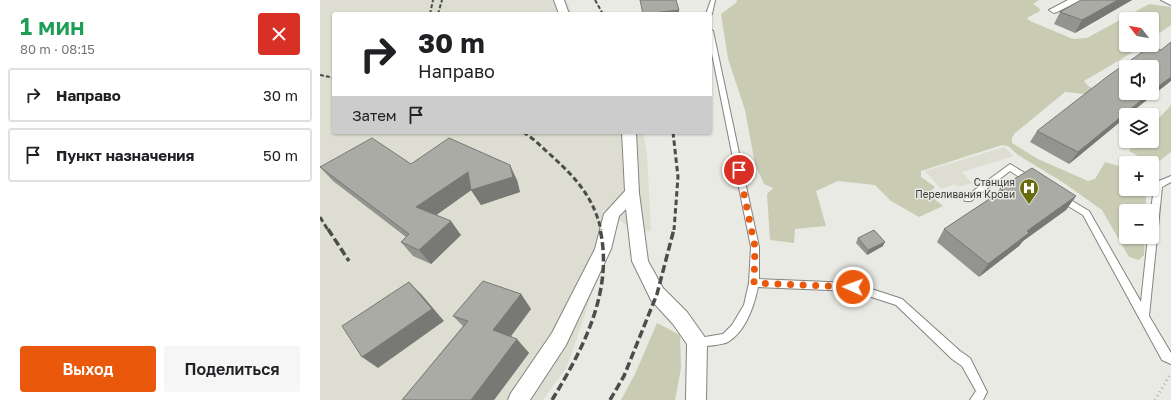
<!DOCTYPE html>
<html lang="ru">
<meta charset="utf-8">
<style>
:root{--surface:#fff;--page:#f6f6f6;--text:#202124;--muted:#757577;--line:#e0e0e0;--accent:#ea580c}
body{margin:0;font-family:"Golos Text",sans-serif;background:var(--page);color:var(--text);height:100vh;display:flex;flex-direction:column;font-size:15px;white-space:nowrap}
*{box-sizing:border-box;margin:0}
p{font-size:13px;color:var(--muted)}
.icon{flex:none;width:22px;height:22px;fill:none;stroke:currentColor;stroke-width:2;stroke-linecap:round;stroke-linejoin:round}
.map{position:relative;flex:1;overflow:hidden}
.side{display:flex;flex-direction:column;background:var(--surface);width:320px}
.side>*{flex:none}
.guide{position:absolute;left:12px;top:12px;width:380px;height:122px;border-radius:4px;box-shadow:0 1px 3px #0004;background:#fff;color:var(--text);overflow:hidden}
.needle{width:26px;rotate:301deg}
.buttons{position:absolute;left:799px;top:12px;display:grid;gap:8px}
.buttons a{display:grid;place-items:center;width:40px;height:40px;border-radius:4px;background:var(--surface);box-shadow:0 1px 3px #0004;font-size:20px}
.pin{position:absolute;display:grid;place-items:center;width:34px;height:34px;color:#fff;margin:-17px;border:2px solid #fff;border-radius:50%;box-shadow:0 1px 4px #0007}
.me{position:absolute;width:44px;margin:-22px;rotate:272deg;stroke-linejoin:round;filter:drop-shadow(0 0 3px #0008)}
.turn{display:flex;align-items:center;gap:14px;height:84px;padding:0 20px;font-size:18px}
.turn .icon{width:52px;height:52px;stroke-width:2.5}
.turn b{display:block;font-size:28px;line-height:34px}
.then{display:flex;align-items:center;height:38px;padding:0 20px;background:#0003;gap:8px;font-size:15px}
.round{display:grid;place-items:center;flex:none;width:42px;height:42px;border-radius:4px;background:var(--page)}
.summary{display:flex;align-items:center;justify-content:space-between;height:68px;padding:0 20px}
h1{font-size:24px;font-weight:600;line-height:30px;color:#1e9e55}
.button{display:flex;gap:8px;margin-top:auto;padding:8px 20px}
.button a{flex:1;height:46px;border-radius:4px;background:var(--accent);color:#fff;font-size:16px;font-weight:600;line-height:46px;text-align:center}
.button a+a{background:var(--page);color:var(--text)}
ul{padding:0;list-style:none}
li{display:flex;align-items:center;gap:12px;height:54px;margin:0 8px 6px;padding:0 12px;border:2px solid var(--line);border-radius:4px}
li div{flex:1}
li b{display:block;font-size:15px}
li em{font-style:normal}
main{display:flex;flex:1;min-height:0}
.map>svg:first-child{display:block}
.built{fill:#ddded1}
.green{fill:#c9cbb3}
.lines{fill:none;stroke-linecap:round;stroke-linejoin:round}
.service-casing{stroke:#83847e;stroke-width:2}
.minor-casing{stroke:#83847e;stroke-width:2}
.path{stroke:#b3b4af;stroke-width:3;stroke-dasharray:1 3.5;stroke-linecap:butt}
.service{fill:#fff;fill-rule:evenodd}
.minor{fill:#fff;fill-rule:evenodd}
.rail-far2{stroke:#4c4d4a;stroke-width:2;stroke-dasharray:4 2;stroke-linecap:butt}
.rail-far1{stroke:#4c4d4a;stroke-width:3;stroke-dasharray:5.5 3;stroke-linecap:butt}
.rail{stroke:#4c4d4a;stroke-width:3.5;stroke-dasharray:8 3.5;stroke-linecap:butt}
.wall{fill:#93938f}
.shaded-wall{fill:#787874}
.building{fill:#ababa6;stroke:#787874}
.route{stroke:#ea580c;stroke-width:7;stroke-dasharray:0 12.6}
.labels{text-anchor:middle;stroke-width:3;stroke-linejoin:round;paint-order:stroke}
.poi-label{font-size:10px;fill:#383836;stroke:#e9eae4;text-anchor:end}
</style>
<main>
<section class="side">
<div class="summary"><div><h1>1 мин</h1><p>80 m · 08:15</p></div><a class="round" style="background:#d93025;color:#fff"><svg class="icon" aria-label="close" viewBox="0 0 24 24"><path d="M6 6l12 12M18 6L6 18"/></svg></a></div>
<ul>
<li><svg class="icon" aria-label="right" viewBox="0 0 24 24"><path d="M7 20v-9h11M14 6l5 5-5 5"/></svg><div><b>Направо</b></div><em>30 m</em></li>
<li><svg class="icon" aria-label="arrive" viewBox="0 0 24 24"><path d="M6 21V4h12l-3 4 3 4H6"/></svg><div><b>Пункт назначения</b></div><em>50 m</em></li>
</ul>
<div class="button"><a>Выход</a><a>Поделиться</a></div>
</section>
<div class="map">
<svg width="851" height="400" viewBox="0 0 851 400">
<rect width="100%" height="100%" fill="#e9eae4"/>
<!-- built -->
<path class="built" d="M0,0H246L252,14H14V132H323L327,155L331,231L317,232L283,209L281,267L247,367L223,400H0Z
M684,147L694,156L642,172L652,183L638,187L635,184L621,189L605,171Z"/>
<!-- green -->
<path class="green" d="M417,0H719L713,4L719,8L720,11L707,18L710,21L753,39L767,38L829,4L851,7V25L832,38V19H806V45H829L851,55H829L815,51L764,81L768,86L812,106L800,114L764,94L745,92L695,133L692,138V143L718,159L768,181L775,179L785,162L806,168V189H826V211H806V237H825L824,255L819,260L809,257L782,210L744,183L698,155L688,146L682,145L601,171V177L615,187L608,194L623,206L599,217L571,201L555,185L518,181L496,191L506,226L475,229L474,243L450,240L447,194L453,188L444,184L435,164L425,110L408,59L401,14L416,3Z
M851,105V152L834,165L809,151L818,141H832V126Z
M337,323L360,335L361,368L355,400H301L315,374Z"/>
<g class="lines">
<defs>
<path id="service" d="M391,0H395L392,14L390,15V14H386Z
M390,29L393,31L439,247V279L533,283L579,298L582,299L640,351L650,358L667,392L663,400H650L656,391L642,366L632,359L576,305L533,291L438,287C434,306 426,331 408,342C402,345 385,346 377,347L373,345L372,342L373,339L403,334L412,325L424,305L429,283L431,247L390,44Z
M690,164L713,178L714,180L713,182H707L690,171L651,201H645L644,199L645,197Z
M832,176L839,181L851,176V182L842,187L829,316L851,353V364L842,360L763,215L738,200L737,198L741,195L744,196L769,211L821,302L828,237H832L831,211L834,186L832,184Z"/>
<path id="minor" d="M234,0H244L249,14H239Z
M748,0H761L737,12L734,13L729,10Z
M841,0H851V5Z
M302,132H316L319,193L328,261L343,288L367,312L384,336L387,342L386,400H366L367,344L353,324L331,300L312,261L306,209L299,216L291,249L246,345L210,400H188L191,393L232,333L275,249L284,214L305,191Z"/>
</defs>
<!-- service casing -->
<use href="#service" class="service-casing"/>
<!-- minor casing -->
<use href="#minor" class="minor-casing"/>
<!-- path -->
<path class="path" d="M835,400L851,373"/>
<!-- service -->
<use href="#service" class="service"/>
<!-- minor -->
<use href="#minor" class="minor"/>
<!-- rail-far2 -->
<path class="rail-far2" d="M275,0L283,14
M110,14L113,0
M118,14L122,0
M0,75L14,78"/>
<!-- rail-far1 -->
<path class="rail-far1" d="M203,132C211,137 218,143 225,150C251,173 273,194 281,230
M353,132L358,177L354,230
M0,217L8,230"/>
<!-- rail -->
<path class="rail" d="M8,229L29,261
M232,400C263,349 294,291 280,229
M290,400L304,376L337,294L354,229"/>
</g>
<!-- wall -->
<path class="wall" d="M761,0H812L755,33L734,24L740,12Z
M820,105L806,115V117L749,164L710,142L717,131Z
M91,164L197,180L200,192L161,205L151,190L116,215L141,235L111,264L93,256L81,242L86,237L13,181L0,167Z
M680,188L756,196L746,210L703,241L699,246L659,277L617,242L624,229L677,194Z
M538,238L563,246L547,255L536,243Z
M201,294L211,309L191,336L209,353L174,400H82L143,326L133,316Z"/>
<!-- shaded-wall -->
<path class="shaded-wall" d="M798,0H812L755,33L762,20Z
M359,10V14H323Z
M851,77V81L808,115H806V117L749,164L758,152L830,93H832V91Z
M190,165L197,180L200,192L161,205L151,190Z
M148,172L157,186L108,221L96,207Z
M756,196L746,210L703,241L699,246L659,277L668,264L707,231Z
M131,221L141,235L111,264L99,250Z
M565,242L563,246L547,255L548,250Z
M89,282L101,294L124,321L58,368L42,357Z
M201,294L211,309L185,344L173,330Z
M197,339L209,353L174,400H151Z"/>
<!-- building -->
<path class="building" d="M320,0H356L359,10L323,14Z
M761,0H798L762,20L740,12Z
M851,42V77L832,91V67H806V93H830L758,152L717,131L788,76L831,46L841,50Z
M52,138L91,164L129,138L190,165L193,177L151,190L148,172L96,207L131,221L99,250L81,242L89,234L0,167Z
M712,168L756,196L707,231L709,233L668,264L624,229L683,190L680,188Z
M554,230L565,242L548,250L538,238Z
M163,281L201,294L173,330L197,339L151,400H82L148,321L133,316Z
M89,282L112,309L42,357L22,326Z"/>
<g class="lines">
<!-- route -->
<path class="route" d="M419,170L435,247L434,283L533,287"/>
</g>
<!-- icons -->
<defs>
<symbol id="hospital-pin" viewBox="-11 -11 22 30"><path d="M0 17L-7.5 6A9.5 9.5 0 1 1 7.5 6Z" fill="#696c0d" stroke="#e9eae4"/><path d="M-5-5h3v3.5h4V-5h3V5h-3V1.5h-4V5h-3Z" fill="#fff"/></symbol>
</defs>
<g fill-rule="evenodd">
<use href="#hospital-pin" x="698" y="177" width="22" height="30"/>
</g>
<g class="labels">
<!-- poi labels -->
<g class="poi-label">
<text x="695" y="186">Станция<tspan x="695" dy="12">Переливания Крови</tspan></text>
</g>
</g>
</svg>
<div class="buttons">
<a><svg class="needle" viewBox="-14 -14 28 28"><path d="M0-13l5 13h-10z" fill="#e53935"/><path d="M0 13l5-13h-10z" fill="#757577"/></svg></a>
<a><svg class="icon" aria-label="sound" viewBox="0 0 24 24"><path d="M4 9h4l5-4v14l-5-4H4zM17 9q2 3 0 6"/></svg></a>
<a><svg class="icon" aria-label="layers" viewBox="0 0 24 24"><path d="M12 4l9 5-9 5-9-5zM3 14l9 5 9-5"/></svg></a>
<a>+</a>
<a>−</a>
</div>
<div class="pin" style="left:419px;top:170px;background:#d93025"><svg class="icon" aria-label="arrive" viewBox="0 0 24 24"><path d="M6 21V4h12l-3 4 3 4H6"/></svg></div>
<svg class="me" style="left:533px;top:287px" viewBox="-20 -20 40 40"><circle r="17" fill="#ea580c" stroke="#fff" stroke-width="3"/><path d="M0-11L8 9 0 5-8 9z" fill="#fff"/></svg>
<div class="guide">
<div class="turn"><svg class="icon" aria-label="right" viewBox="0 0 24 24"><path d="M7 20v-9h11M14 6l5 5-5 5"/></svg><div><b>30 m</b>Направо</div></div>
<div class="then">Затем<svg class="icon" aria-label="arrive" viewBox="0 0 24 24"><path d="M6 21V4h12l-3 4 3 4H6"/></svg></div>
</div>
</div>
</main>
